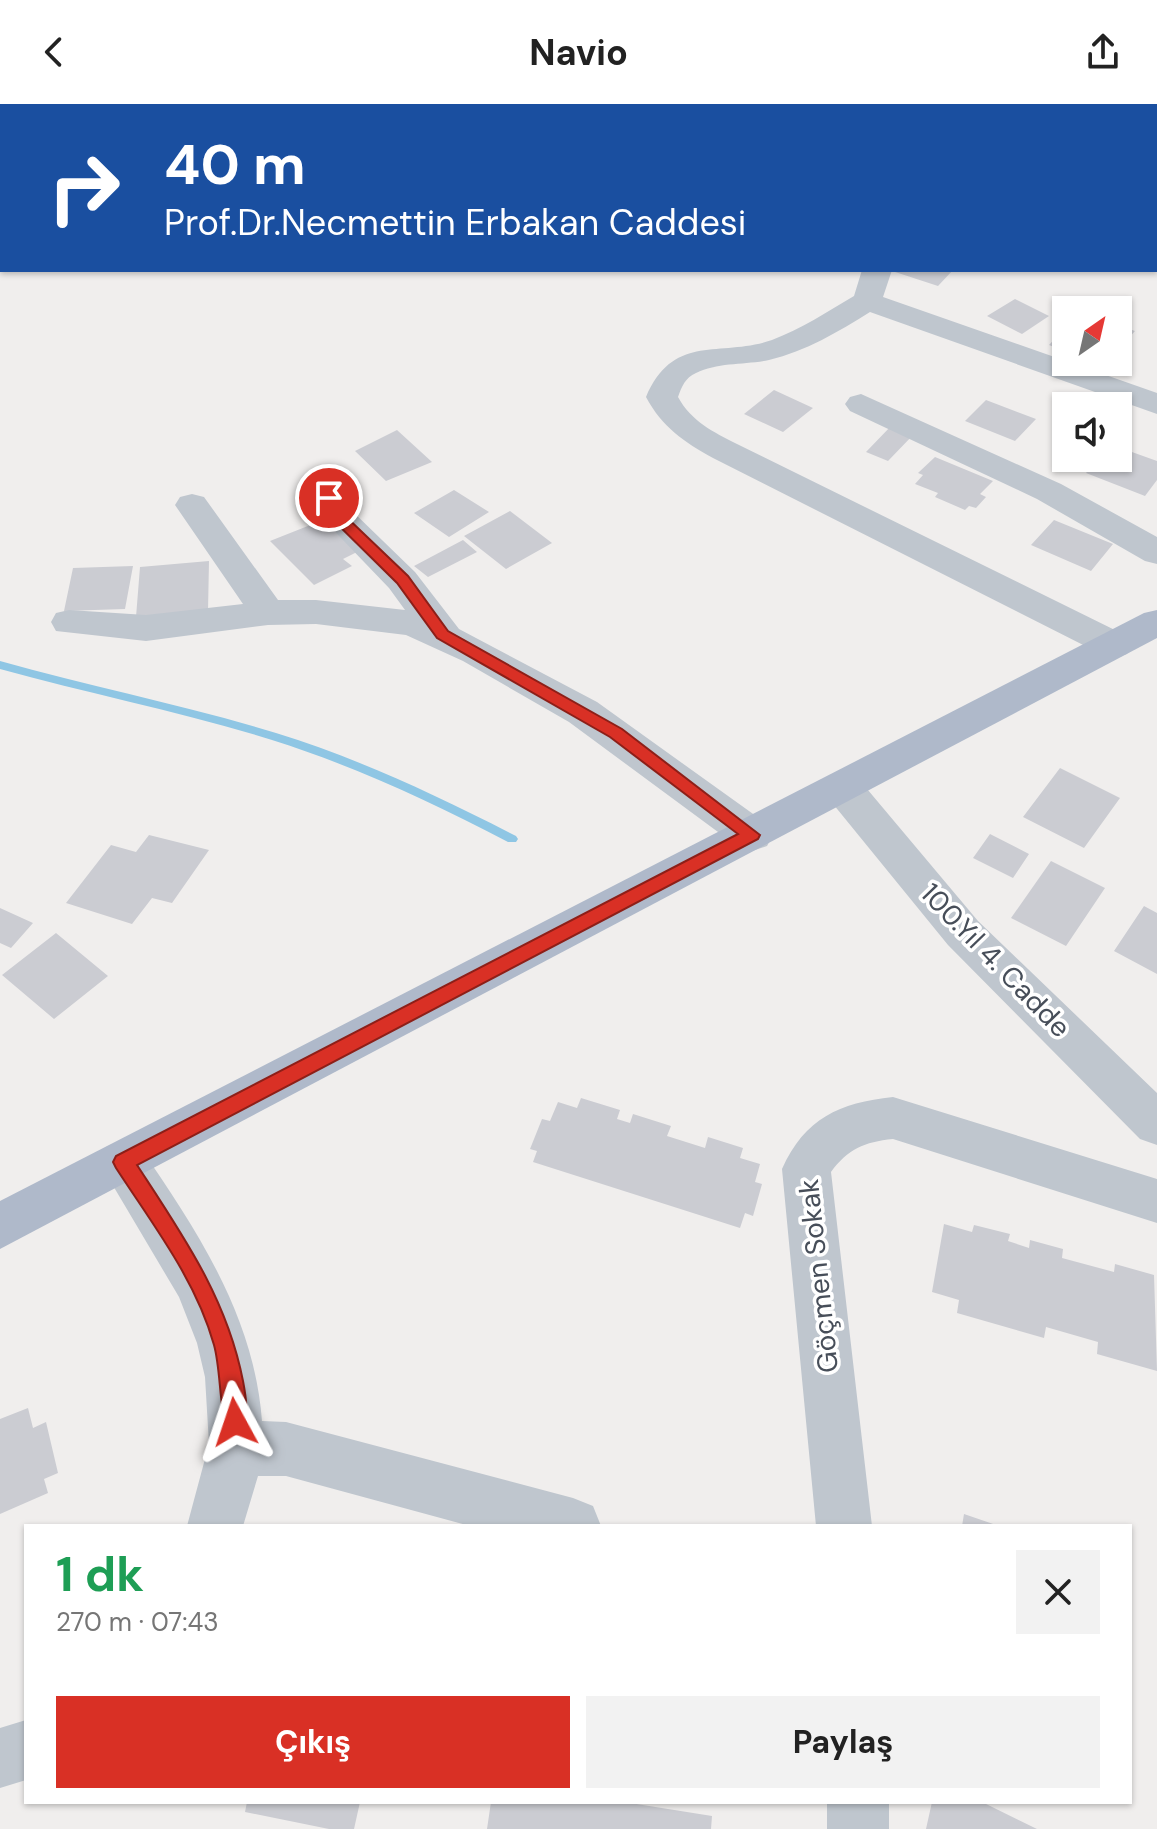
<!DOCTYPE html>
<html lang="tr">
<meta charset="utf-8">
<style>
:root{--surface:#fff;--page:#f2f2f2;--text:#222;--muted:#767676;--accent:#d93025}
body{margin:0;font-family:"DM Sans",sans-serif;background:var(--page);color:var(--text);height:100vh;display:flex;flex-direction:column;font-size:30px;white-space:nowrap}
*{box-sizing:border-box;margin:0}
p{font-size:26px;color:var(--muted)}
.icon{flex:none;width:44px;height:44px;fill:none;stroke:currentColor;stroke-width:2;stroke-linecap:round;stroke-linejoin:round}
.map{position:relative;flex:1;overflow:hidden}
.panel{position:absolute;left:24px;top:1420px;width:1108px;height:280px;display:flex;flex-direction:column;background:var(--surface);border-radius:0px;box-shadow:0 2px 6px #0004}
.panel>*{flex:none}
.top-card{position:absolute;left:0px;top:0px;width:1158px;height:168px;box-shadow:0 2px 6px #0004;background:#1a4fa0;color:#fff;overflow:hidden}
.needle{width:52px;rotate:34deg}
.fabs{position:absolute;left:1052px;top:192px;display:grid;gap:16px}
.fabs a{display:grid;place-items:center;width:80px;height:80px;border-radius:0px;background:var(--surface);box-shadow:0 2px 6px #0004;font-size:40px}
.pin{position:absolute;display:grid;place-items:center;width:68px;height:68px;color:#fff;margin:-34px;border:4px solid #fff;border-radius:50%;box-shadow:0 2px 8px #0007}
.me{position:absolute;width:88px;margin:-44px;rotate:355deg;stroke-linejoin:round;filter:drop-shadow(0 0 6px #0008)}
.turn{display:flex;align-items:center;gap:28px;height:168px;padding:0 32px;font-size:36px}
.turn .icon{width:104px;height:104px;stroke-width:2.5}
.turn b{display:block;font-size:56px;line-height:68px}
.round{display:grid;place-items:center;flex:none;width:84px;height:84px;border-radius:0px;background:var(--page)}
.headline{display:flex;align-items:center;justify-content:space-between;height:136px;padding:0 32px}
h1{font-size:48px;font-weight:700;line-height:60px;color:#1e9e55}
.primary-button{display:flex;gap:16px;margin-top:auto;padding:16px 32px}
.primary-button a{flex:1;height:92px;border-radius:0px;background:var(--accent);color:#fff;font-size:32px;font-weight:700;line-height:92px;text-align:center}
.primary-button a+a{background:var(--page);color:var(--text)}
header{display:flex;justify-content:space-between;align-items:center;height:104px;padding:0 32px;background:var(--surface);font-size:36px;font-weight:700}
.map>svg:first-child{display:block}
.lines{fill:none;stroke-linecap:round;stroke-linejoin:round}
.stream{fill:#8fc6e4;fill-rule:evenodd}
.building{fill:#cbccd2}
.minor{fill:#bfc6ce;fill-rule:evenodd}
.major{fill:#afb9ca;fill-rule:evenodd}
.route{fill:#d93025;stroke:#8d1f18;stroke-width:2}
.labels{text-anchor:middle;stroke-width:7;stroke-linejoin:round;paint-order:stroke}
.street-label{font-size:28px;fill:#474e59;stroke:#fff}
</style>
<header><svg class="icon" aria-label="back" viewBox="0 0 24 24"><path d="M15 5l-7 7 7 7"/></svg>Navio<svg class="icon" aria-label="share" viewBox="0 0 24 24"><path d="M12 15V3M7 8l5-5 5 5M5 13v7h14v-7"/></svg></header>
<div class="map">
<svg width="1157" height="1725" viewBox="0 0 1157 1725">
<rect width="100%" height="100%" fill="#f0eeed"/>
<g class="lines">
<!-- stream -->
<path class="stream" d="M0,557C92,583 185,601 276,629C360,655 438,692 516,732L518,735L516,738H508C432,698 354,662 272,636C183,608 90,590 0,565Z"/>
</g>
<!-- building -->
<path class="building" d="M889,166H953L938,182Z
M1015,195L1049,212L1022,230L987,212Z
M1118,221L1135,227L1118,246Z
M1066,223V248L1049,241Z
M774,286L813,304L783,328L744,310Z
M986,296L1036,315L1015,337L965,317Z
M892,321L914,330L888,357L866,348Z
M397,326L432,358L386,377L355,347Z
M1118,343L1157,357V376L1145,392L1086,369L1099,354H1118Z
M935,353L993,377L980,390L986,393L976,404L969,402L965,406L935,393L938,389L915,380L923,371L918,369Z
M454,386L489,408L449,433L414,409Z
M510,407L552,439L506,465L464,432Z
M323,416L357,448L343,455L352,462L314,481L270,437Z
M1054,416L1113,440L1091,467L1031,441Z
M463,436L477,448L428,473L414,462Z
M209,457L208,507L136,513L140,463Z
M133,462L125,505L64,507L73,464Z
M1060,664L1120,694L1084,744L1023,713Z
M990,730L1029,750L1013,774L973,754Z
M149,731L209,746L172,799L152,794L132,820L66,799L111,741L136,748Z
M1051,757L1105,784L1066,842L1011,814Z
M1144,802L1157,809V870L1114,847Z
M0,804L33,819L11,844L0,839Z
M56,829L108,872L54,915L2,871Z
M581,994L620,1006L617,1015L630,1019L633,1010L671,1022L667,1032L705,1044L708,1033L743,1044L740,1054L760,1060L755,1078L762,1080L753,1112L745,1109L740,1124L533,1058L537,1047L530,1045L542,1015L550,1017L558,998L577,1004Z
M944,1120L972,1128L974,1121L1010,1130L1008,1137L1029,1144L1030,1136L1063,1145L1062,1154L1114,1168L1115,1160L1154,1171L1157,1267L1097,1250L1098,1238L1046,1223L1044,1234L957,1209L959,1196L932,1188Z
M28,1304L33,1324L46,1318L58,1369L44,1375L48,1389L0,1410V1315Z
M964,1410L999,1422H962Z
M247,1698H360L354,1725H329L245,1708Z
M491,1698H624L712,1712L711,1725H487Z
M932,1698H982L1037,1725H926Z"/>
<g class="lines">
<!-- minor -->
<path class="minor" d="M1156,135L1157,136V154L1156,153Z
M862,166H892L883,193L1157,289V310L870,208C838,228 806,247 769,256C745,261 718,258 696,269C685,274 682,282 678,293C691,317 713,328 737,340L1127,532L1133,541L1127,550L1114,554L1101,550L713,354C684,338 662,323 646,293C674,228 720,254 772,236C801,225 827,208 854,192Z
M861,290L1061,380L1157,433V460L1145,457L1037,395L850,307L845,300L850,293Z
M334,367L346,371L351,378L346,394L350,405L415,468L459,525L597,598L767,720L773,731L767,742L752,747L737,742L569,618L463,557L406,531L316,520L268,521L146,537L56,527L51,518L56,509L69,506L146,511L243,500L175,401L180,393L192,390L204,393L278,496H316L405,506L389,484L317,409C312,394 313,384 322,371Z
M843,669L857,673L978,817L1157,989V1041L1140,1035L948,841L829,695L823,684L829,673Z
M893,993L1157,1075V1119L893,1035C864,1038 848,1045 831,1068L872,1422H816L782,1065C805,1014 839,999 893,993Z
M123,1036L140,1043C198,1128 254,1212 262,1317L286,1318L573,1394L593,1402L601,1422H470L286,1372H258L243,1422H187L209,1340L205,1273L197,1239L179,1193L99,1058L106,1043Z
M26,1616V1676L0,1684V1624Z
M827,1698H889V1725H827Z"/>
<!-- major -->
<path class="major" d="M1157,506V534L0,1145V1097L1144,509Z"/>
</g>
<!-- route -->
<path class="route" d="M329,390L336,394L340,407L408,472L448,527L622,625L760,731L758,735L137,1061C182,1130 227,1194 243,1277C246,1293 249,1311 243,1326L235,1329L228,1326C219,1306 221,1266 214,1241C196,1176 153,1121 116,1064L113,1058L116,1052L738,730L610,633L437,534L397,479L329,412L322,394Z"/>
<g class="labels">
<!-- street labels -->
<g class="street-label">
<text transform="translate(996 856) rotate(46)" y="10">100.Yıl 4. Cadde</text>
<text transform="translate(818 1172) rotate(-96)" y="10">Göçmen Sokak</text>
</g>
</g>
</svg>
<div class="fabs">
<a><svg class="needle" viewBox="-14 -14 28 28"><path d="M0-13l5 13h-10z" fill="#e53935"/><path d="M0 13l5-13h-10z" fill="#767676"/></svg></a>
<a><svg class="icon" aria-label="sound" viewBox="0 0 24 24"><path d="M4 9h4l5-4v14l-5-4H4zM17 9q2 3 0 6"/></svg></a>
</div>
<div class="pin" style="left:329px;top:394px;background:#d93025"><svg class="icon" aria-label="arrive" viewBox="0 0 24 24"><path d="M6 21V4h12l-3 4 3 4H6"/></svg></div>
<svg class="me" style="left:235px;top:1318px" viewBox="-20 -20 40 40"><path d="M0-17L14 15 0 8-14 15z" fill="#d93025" stroke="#fff" stroke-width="4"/></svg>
<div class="top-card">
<div class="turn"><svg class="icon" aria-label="right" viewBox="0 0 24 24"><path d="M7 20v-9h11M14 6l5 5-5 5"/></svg><div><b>40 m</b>Prof.Dr.Necmettin Erbakan Caddesi</div></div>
</div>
<section class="panel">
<div class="headline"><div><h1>1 dk</h1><p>270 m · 07:43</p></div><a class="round"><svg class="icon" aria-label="close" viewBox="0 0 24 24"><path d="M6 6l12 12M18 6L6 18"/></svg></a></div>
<div class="primary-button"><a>Çıkış</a><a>Paylaş</a></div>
</section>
</div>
